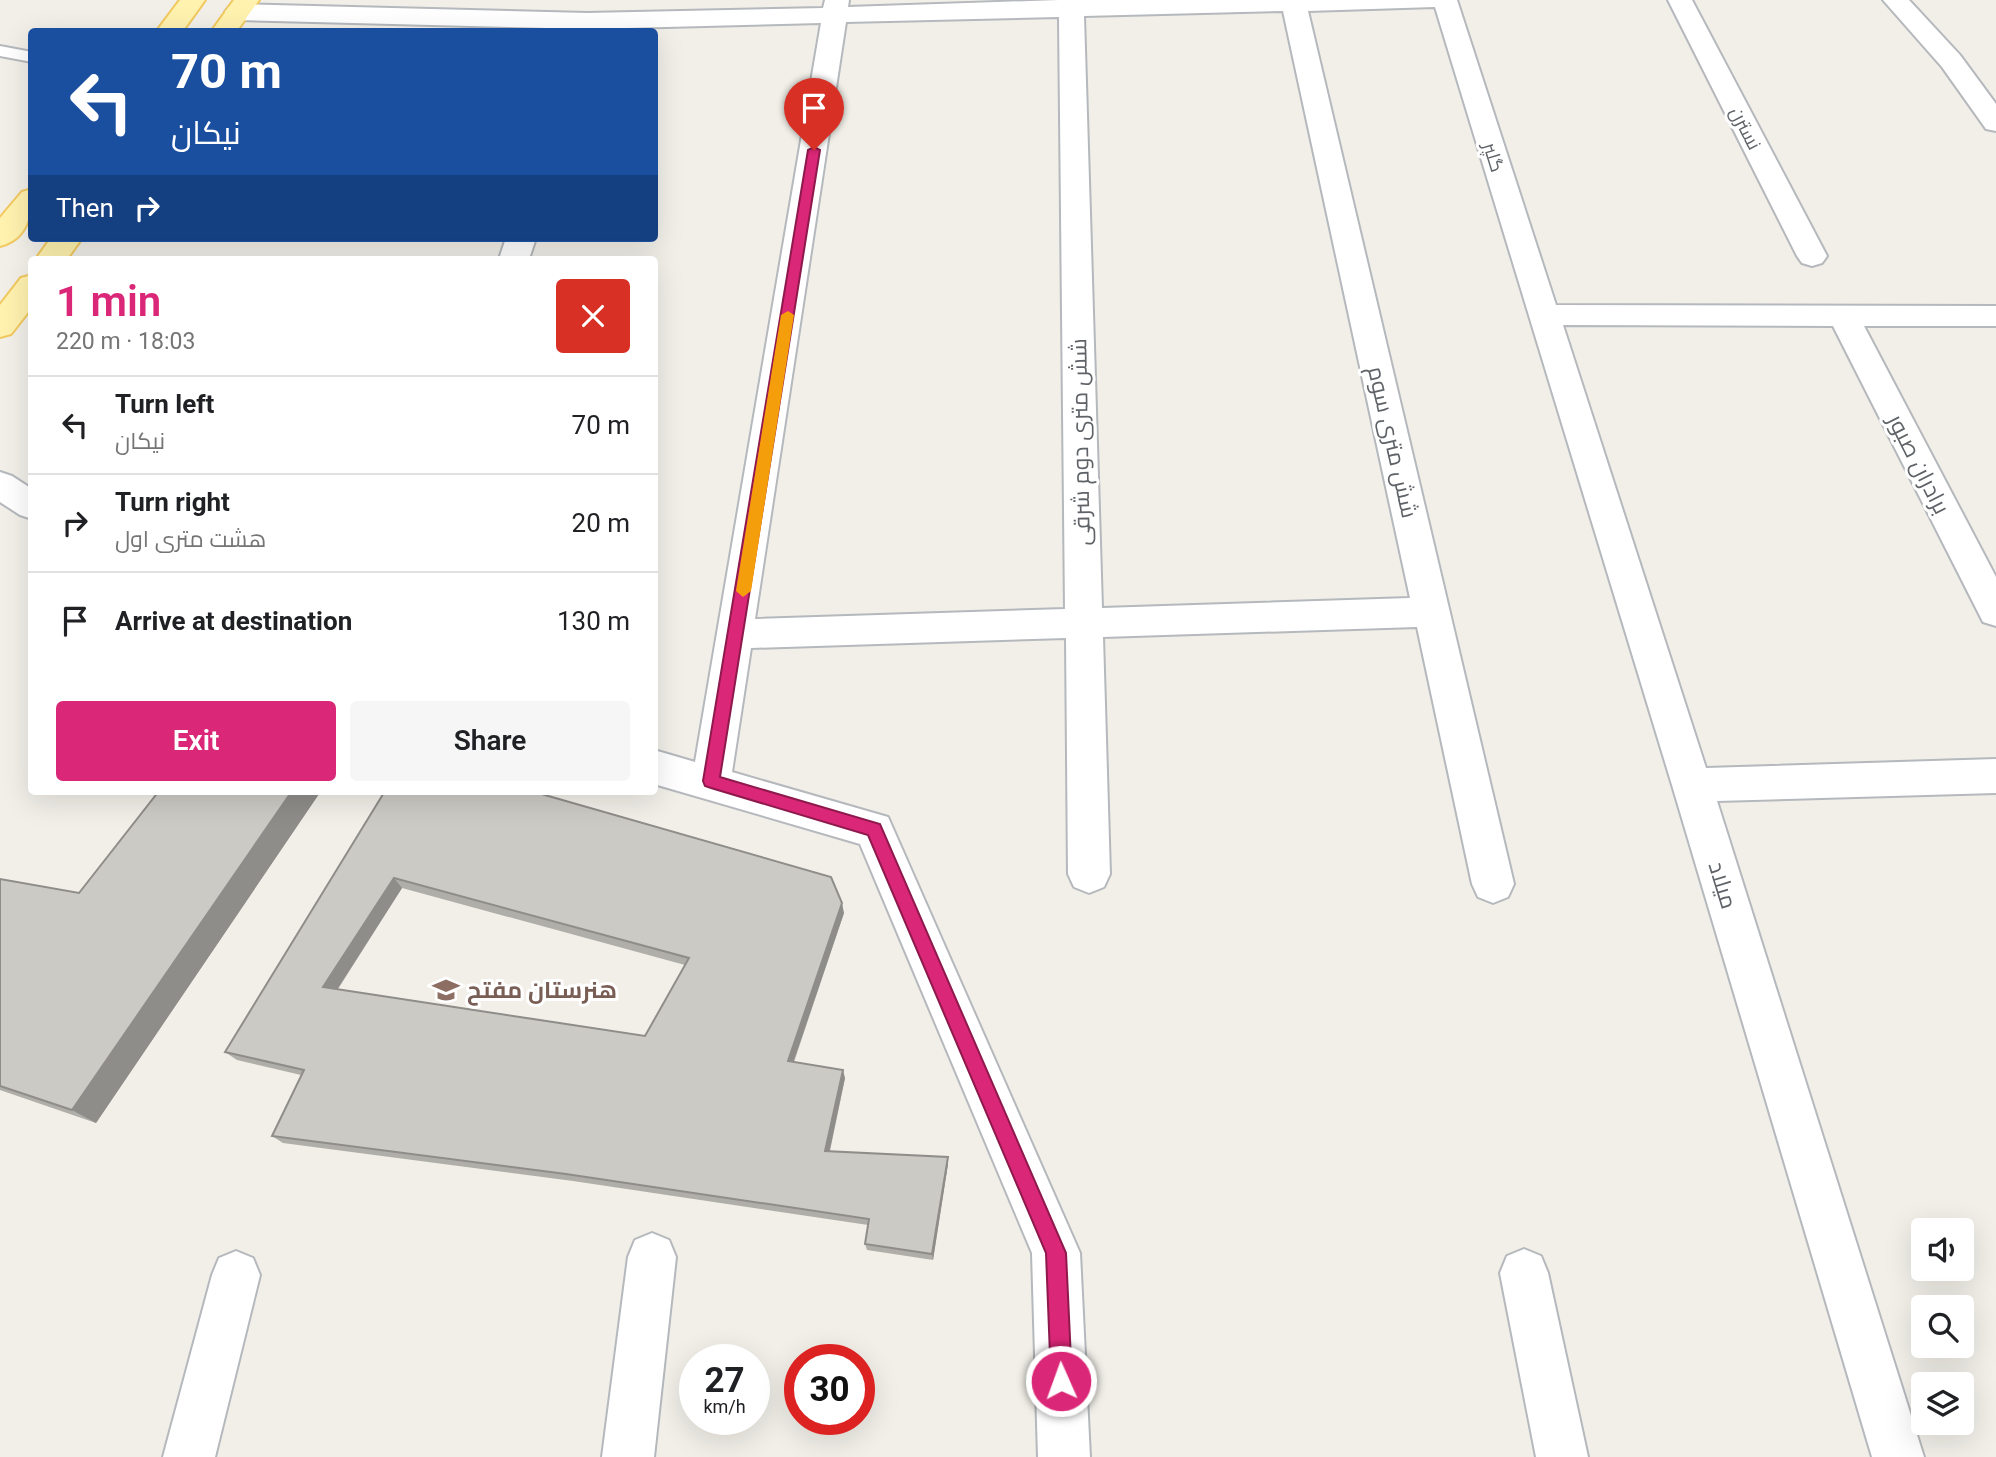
<!DOCTYPE html>
<meta charset="utf-8">
<style>
:root{--surface:#fff;--page:#f6f6f6;--text:#202124;--muted:#757577;--line:#e0e0e0;--accent:#db2777}
body{margin:0;font-family:Roboto,Cairo,sans-serif;background:var(--page);color:var(--text);height:100vh;display:flex;flex-direction:column;font-size:26px;white-space:nowrap}
*{box-sizing:border-box;margin:0}
p{font-size:23px;color:var(--muted)}
.icon{flex:none;width:38px;height:38px;fill:none;stroke:currentColor;stroke-width:2;stroke-linecap:round;stroke-linejoin:round}
.map{position:relative;flex:1;overflow:hidden}
.drawer{position:absolute;left:28px;top:256px;width:630px;height:539px;display:flex;flex-direction:column;background:var(--surface);border-radius:7px;box-shadow:0 7px 28px #0002}
.drawer>*{flex:none}
.banner{position:absolute;left:28px;top:28px;width:630px;height:214px;border-radius:7px;box-shadow:0 7px 28px #0002;background:#1a4fa0;color:#fff;overflow:hidden}
.controls{position:absolute;left:1911px;top:1218px;display:grid;gap:14px}
.controls a{display:grid;place-items:center;width:63px;height:63px;border-radius:7px;background:var(--surface);box-shadow:0 7px 28px #0002;font-size:35px}
.speed{position:absolute;left:679px;top:1344px;display:flex;gap:14px;font-size:35px;font-weight:700;text-align:center}
.speed>*{display:grid;place-content:center;width:91px;height:91px;border-radius:50%;background:var(--surface);box-shadow:0 7px 28px #0002;line-height:1}
.speed small{font-size:18px;font-weight:400}
.speed .limit{border:10px solid #d22;background:#fff;color:#111}
.pin{position:absolute;display:grid;place-items:center;width:60px;height:60px;color:#fff;margin:-72px -30px;border-radius:50% 50% 50% 0;rotate:-45deg;box-shadow:0 0 7px #0007}
.pin .icon{rotate:45deg}
.me{position:absolute;width:77px;margin:-38px;rotate:358deg;stroke-linejoin:round;filter:drop-shadow(0 0 5px #0008)}
.turn{display:flex;align-items:center;gap:24px;height:147px;padding:0 28px;font-size:32px}
.turn .icon{width:91px;height:91px;stroke-width:2.5}
.turn b{display:block;font-size:49px;line-height:60px}
.then{display:flex;align-items:center;height:66px;padding:0 28px;background:#0003;gap:14px;font-size:26px}
.round{display:grid;place-items:center;flex:none;width:74px;height:74px;border-radius:7px;background:var(--page)}
.overview{display:flex;align-items:center;justify-content:space-between;height:119px;padding:0 28px}
h1{font-size:42px;font-weight:600;line-height:52px;color:var(--accent)}
.button{display:flex;gap:14px;margin-top:auto;padding:14px 28px}
.button a{flex:1;height:80px;border-radius:7px;background:var(--accent);color:#fff;font-size:28px;font-weight:600;line-height:80px;text-align:center}
.button a+a{background:var(--page);color:var(--text)}
ul{padding:0;list-style:none}
li{display:flex;align-items:center;gap:21px;height:98px;padding:0 28px;border-top:2px solid var(--line)}
li div{flex:1}
li b{display:block;font-size:26px}
li em{font-style:normal}
.map>svg:first-child{display:block}
.lines{fill:none;stroke-linecap:round;stroke-linejoin:round}
.service-casing{stroke:#b5b8bc;stroke-width:4}
.minor-casing{stroke:#b5b8bc;stroke-width:4}
.primary-casing{stroke:#f2c960;stroke-width:4}
.service{fill:#fff;fill-rule:evenodd}
.minor{fill:#fff;fill-rule:evenodd}
.primary{fill:#fff2af;fill-rule:evenodd}
.wall{fill:#afaea9;fill-rule:evenodd}
.shaded-wall{fill:#8f8d8a}
.building{fill:#cccac5;stroke:#8f8d8a;stroke-width:2;fill-rule:evenodd}
.route{fill:#db2777;stroke:#8e194d;stroke-width:2}
.slow{fill:#f59e0b}
.labels{text-anchor:middle;stroke-width:6;stroke-linejoin:round;paint-order:stroke}
.far-street-label{font-size:19px;fill:#5f6368;stroke:#fff}
.street-label{font-size:23px;fill:#5f6368;stroke:#fff}
.education-label{font-size:23px;font-weight:bold;fill:#785e54;stroke:#fff;text-anchor:start}
</style>
<div class="map">
<svg width="1996" height="1457" viewBox="0 0 1996 1457">
<rect width="100%" height="100%" fill="#f1efe8"/>
<g class="lines">
<defs>
<path id="service" d="M0,46L32,52V62L0,56Z"/>
<path id="minor" d="M825,0H849L848,7L1059,0H1457L1556,305L1996,306V326H1864L1996,577V626L1983,622L1833,326L1563,325L1706,768L1996,759V793L1717,801L1924,1457H1872L1672,785L1435,7L1308,11L1514,884L1508,897L1493,903L1478,897L1472,884L1417,627L1103,637L1110,874L1104,887L1089,893L1074,887L1068,874L1066,638L751,648L732,772L888,817L1080,1253L1090,1457H1038L1032,1253L860,844L654,784V750L695,762L821,23L587,29L238,20L229,17L225,12L229,7L238,4L587,13L823,8ZM1283,11L1410,598L1102,608L1084,16ZM1059,17L1065,609L755,619L846,22Z
M1668,0H1692L1827,256L1822,263L1812,266L1802,263L1797,256Z
M1883,0H1909L1960,55L1996,104V131L1986,129L1942,67Z
M506,238H536L529,259H499Z
M0,472L12,476L32,489V519L20,515L0,502Z
M652,1233L669,1240L676,1257L654,1457H602L628,1257L635,1240Z
M1524,1249L1541,1256L1548,1273L1588,1457H1536L1500,1273L1507,1256Z
M236,1251L253,1258L260,1275L215,1457H163L212,1275L219,1258Z"/>
<path id="primary" d="M180,0H205L182,32H156Z
M234,0H259L236,32H211Z
M32,189C32,214 28,239 0,246V218L22,192Z
M51,238H82L67,259H36Z
M32,275V307L11,334L0,337V305L21,278Z"/>
</defs>
<!-- service casing -->
<use href="#service" class="service-casing"/>
<!-- minor casing -->
<use href="#minor" class="minor-casing"/>
<!-- primary casing -->
<use href="#primary" class="primary-casing"/>
<!-- service -->
<use href="#service" class="service"/>
<!-- minor -->
<use href="#minor" class="minor"/>
<!-- primary -->
<use href="#primary" class="primary"/>
</g>
<!-- wall -->
<path class="wall" d="M159,791H321L96,1123L0,1090V879L79,893Z
M385,791L844,913L794,1062L845,1078L830,1151L948,1164L933,1260L867,1250L865,1244L868,1225L573,1181L283,1143L272,1136L301,1075L237,1060L225,1052ZM402,888L685,965L645,1036L338,989Z"/>
<!-- shaded-wall -->
<path class="shaded-wall" d="M292,791H321L96,1123L72,1110Z
M394,878L402,888L333,996L323,987Z
M842,903L844,913L791,1069L788,1061Z
M843,1070L845,1078L828,1158L825,1151Z
M948,1157V1164L933,1260L932,1254Z"/>
<!-- building -->
<path class="building" d="M159,791H292L72,1110L0,1086V879L79,893Z
M385,791H531L831,877L842,903L788,1061L843,1070L825,1151L948,1157L932,1254L865,1244L869,1219L566,1174L272,1136L304,1070L225,1052ZM394,878L689,958L645,1036L323,987Z"/>
<!-- route -->
<path class="route" d="M814,147L820,150L720,777L880,824L1066,1253L1072,1381L1069,1388L1061,1391L1054,1388L1051,1381L1046,1253L868,835L711,788L705,786L703,781L808,150Z"/>
<!-- slow -->
<path class="slow" d="M788,311L794,315L751,591L743,597L736,591L781,315Z"/>
<!-- icons -->
<defs>
<symbol id="school-bare" viewBox="-9 -9 18 18"><path d="M0-5L7-2L0 1L-7-2ZM-4 1L0 2.5L4 1V4Q0 6-4 4Z" fill="#8d6e63" stroke="#fff" stroke-width="2.5" paint-order="stroke"/></symbol>
</defs>
<g fill-rule="evenodd">
<use href="#school-bare" x="427" y="971" width="38" height="38"/>
</g>
<g class="labels">
<!-- far-street labels -->
<g class="far-street-label">
<text transform="translate(1746 128) rotate(63)" y="7">نسترن</text>
<text transform="translate(1494 157) rotate(73)" y="7">گلپر</text>
</g>
<!-- street labels -->
<g class="street-label">
<text transform="translate(1080 442) rotate(-91)" y="8">شش متری دوم شرقی</text>
<text transform="translate(1393 442) rotate(77)" y="8">شش متری سوم</text>
<text transform="translate(1919 464) rotate(63)" y="8">برادران صبور</text>
<text transform="translate(1723 885) rotate(73)" y="8">میلاد</text>
</g>
<!-- education labels -->
<g class="education-label">
<text x="467" y="998">هنرستان مفتح</text>
</g>
</g>
</svg>
<div class="controls">
<a><svg class="icon" aria-label="sound" viewBox="0 0 24 24"><path d="M4 9h4l5-4v14l-5-4H4zM17 9q2 3 0 6"/></svg></a>
<a><svg class="icon" aria-label="search" viewBox="0 0 24 24"><circle cx="10" cy="10" r="6"/><path d="M15 15l6 6"/></svg></a>
<a><svg class="icon" aria-label="layers" viewBox="0 0 24 24"><path d="M12 4l9 5-9 5-9-5zM3 14l9 5 9-5"/></svg></a>
</div>
<div class="speed"><div>27<small>km/h</small></div><div class="limit">30</div></div>
<div class="pin" style="left:814px;top:150px;background:#d93025"><svg class="icon" aria-label="arrive" viewBox="0 0 24 24"><path d="M6 21V4h12l-3 4 3 4H6"/></svg></div>
<svg class="me" style="left:1061px;top:1381px" viewBox="-20 -20 40 40"><circle r="17" fill="#db2777" stroke="#fff" stroke-width="3"/><path d="M0-11L8 9 0 5-8 9z" fill="#fff"/></svg>
<div class="banner">
<div class="turn"><svg class="icon" aria-label="left" viewBox="0 0 24 24"><path d="M17 20v-9H6M10 6l-5 5 5 5"/></svg><div><b>70 m</b>نیکان</div></div>
<div class="then">Then<svg class="icon" aria-label="right" viewBox="0 0 24 24"><path d="M7 20v-9h11M14 6l5 5-5 5"/></svg></div>
</div>
<section class="drawer">
<div class="overview"><div><h1>1 min</h1><p>220 m · 18:03</p></div><a class="round" style="background:#d93025;color:#fff"><svg class="icon" aria-label="close" viewBox="0 0 24 24"><path d="M6 6l12 12M18 6L6 18"/></svg></a></div>
<ul>
<li><svg class="icon" aria-label="left" viewBox="0 0 24 24"><path d="M17 20v-9H6M10 6l-5 5 5 5"/></svg><div><b>Turn left</b><p>نیکان</p></div><em>70 m</em></li>
<li><svg class="icon" aria-label="right" viewBox="0 0 24 24"><path d="M7 20v-9h11M14 6l5 5-5 5"/></svg><div><b>Turn right</b><p>هشت متری اول</p></div><em>20 m</em></li>
<li><svg class="icon" aria-label="arrive" viewBox="0 0 24 24"><path d="M6 21V4h12l-3 4 3 4H6"/></svg><div><b>Arrive at destination</b></div><em>130 m</em></li>
</ul>
<div class="button"><a>Exit</a><a>Share</a></div>
</section>
</div>
